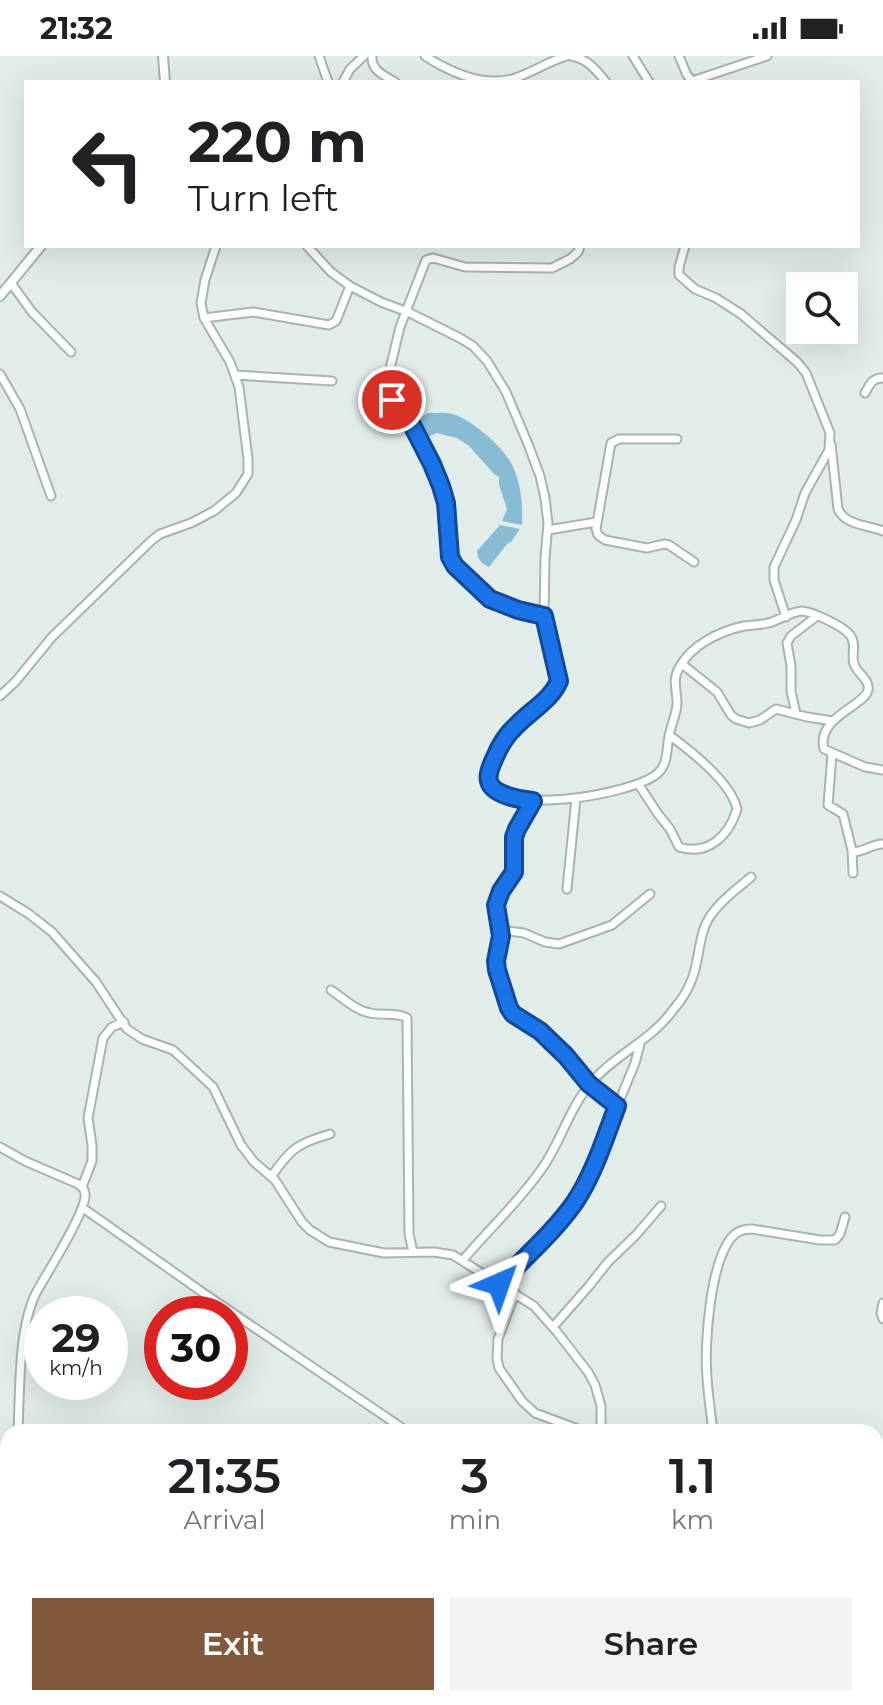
<!DOCTYPE html>
<style>
:root{--surface:#fff;--page:#f2f2f2;--text:#202124;--muted:#757577;--accent:#81583b}
body{margin:0;font-family:Montserrat,sans-serif;background:var(--page);color:var(--text);height:100vh;display:flex;flex-direction:column;font-size:30px;white-space:nowrap}
*{box-sizing:border-box;margin:0}
p{font-size:26px;color:var(--muted)}
.icon{flex:none;width:44px;height:44px;fill:none;stroke:currentColor;stroke-width:2;stroke-linecap:round;stroke-linejoin:round}
.map{position:relative;flex:1;overflow:hidden}
.details{position:absolute;left:0px;top:1368px;width:884px;height:282px;display:flex;flex-direction:column;background:var(--surface);border-radius:24px 24px 0 0;box-shadow:0 8px 32px #0002}
.details>*{flex:none}
.top-card{position:absolute;left:24px;top:24px;width:836px;height:168px;border-radius:0px;box-shadow:0 8px 32px #0002;background:#fff;color:var(--text);overflow:hidden}
.tools{position:absolute;left:786px;top:216px;display:grid;gap:16px}
.tools a{display:grid;place-items:center;width:72px;height:72px;border-radius:0px;background:var(--surface);box-shadow:0 8px 32px #0002;font-size:40px}
.speed{position:absolute;left:24px;top:1240px;display:flex;gap:16px;font-size:40px;font-weight:700;text-align:center}
.speed>*{display:grid;place-content:center;width:104px;height:104px;border-radius:50%;background:var(--surface);box-shadow:0 8px 32px #0002;line-height:1}
.speed small{font-size:20px;font-weight:400}
.speed .limit{border:12px solid #d22;background:#fff;color:#111}
.pin{position:absolute;display:grid;place-items:center;width:68px;height:68px;color:#fff;margin:-34px;border:4px solid #fff;border-radius:50%;box-shadow:0 2px 8px #0007}
.me{position:absolute;width:88px;margin:-44px;rotate:43deg;stroke-linejoin:round;filter:drop-shadow(0 0 6px #0008)}
.turn{display:flex;align-items:center;gap:28px;height:168px;padding:0 32px;font-size:36px}
.turn .icon{width:104px;height:104px;stroke-width:2.5}
.turn b{display:block;font-size:56px;line-height:68px}
.eta{display:flex;justify-content:space-evenly;align-items:center;height:136px;text-align:center}
.eta b{font-size:48px;font-weight:600;line-height:56px}
.button{display:flex;gap:16px;margin-top:auto;padding:16px 32px}
.button a{flex:1;height:92px;border-radius:0px;background:var(--accent);color:#fff;font-size:32px;font-weight:600;line-height:92px;text-align:center}
.button a+a{background:var(--page);color:var(--text)}
.status{display:flex;justify-content:space-between;align-items:center;height:56px;padding:0 40px;background:var(--surface);direction:ltr}
.status svg{height:22px;fill:currentColor}
.map>svg:first-child{display:block}
.water{fill:#88bbd4}
.lines{fill:none;stroke-linecap:round;stroke-linejoin:round}
.minor-casing{stroke:#a4b5b3;stroke-width:11}
.tertiary-casing{stroke:#a4b5b3;stroke-width:12}
.minor{stroke:#fff;stroke-width:7}
.tertiary{stroke:#fff;stroke-width:8}
.route-casing{stroke:#114b97;stroke-width:20}
.route{stroke:#1a73e8;stroke-width:14}
</style>
<div class="status"><b>21:32</b><svg viewBox="0 0 49 12"><path d="M0 12V9h3v3zM5 12V6h3v6zM10 12V3h3v9zM15 12V0h3v12zM26 1h20v11H26zM47 4h2v5h-2z"/></svg></div>
<div class="map">
<svg width="883" height="1649" viewBox="0 0 883 1649">
<rect width="100%" height="100%" fill="#e2edea"/>
<!-- water -->
<path class="water" d="M428,357C436,357 445,356 453,358C472,364 502,390 511,407C521,424 523,450 522,469L502,465L507,453L499,429V421L494,418L469,390L457,382L437,377L426,382L421,378L414,365Z
M500,469L520,473L511,486L508,487L489,511C482,508 477,503 477,495Z"/>
<g class="lines">
<defs>
<path id="minor" d="M319,0L328,26
M372,0C371,15 384,19 395,26
M425,0C450,16 484,32 515,22C533,16 549,5 567,0
M571,0C587,2 597,15 606,26
M633,0L649,26
M679,0L687,19L692,25L767,0
M343,26L350,13L364,0
M307,190L331,216L350,230L381,246L410,257L460,282L473,290L487,305L506,336L528,388L540,420L545,442L548,467L545,502L544,560L559,625C553,640 539,649 527,660C509,674 491,697 489,720C484,764 638,739 659,716C669,706 666,689 670,676C672,666 677,657 677,647C677,634 672,624 679,612C691,589 720,575 744,570C752,569 760,569 768,567C778,565 792,555 802,555C813,556 843,570 850,579C857,588 851,598 854,608C857,618 870,623 868,634C865,650 816,661 824,693L865,711L883,714
M685,190L679,211V219L695,233L716,242L741,258L797,306L806,317L830,377L829,394L805,437L796,464L774,511V524L786,561
M11,227L32,256L71,296
M204,262L253,256L329,269L336,265L350,230
M0,318L20,353L51,440
M235,319L332,325
M865,337C870,328 872,322 883,322
M677,383H619L611,387L596,473L598,479L605,484L647,492L664,488L669,489L694,506
M831,388L838,453C845,469 867,469 883,475
M548,474L596,466
M544,560L518,554L490,543L455,510L450,501L446,447L441,430L423,390L412,369L397,352L389,335V317L400,271L426,204L433,202L465,211L552,212L570,203L578,196L580,190
M682,608L717,636L731,659L736,663L749,667L760,664L776,653L807,661L833,665
M0,640L16,625L52,581L151,485L160,478L191,467L214,455L236,437L248,418V403L239,331L230,306L204,262L201,247L205,224L216,190
M796,658L791,635V610L787,587L791,580L817,560
M832,698L828,749L843,758L852,794L854,796C864,795 873,788 883,788
M639,729L658,758L670,773L679,791C708,800 729,780 737,753C731,726 691,695 669,679
M533,745L514,781V816L501,835L496,849L501,880L496,905L497,914L504,937L513,958L540,975L566,1000L589,1028L617,1050
M852,794L853,817
M567,833L576,742
M0,840L29,858L52,876L96,926L127,973L142,983L173,994L213,1031L241,1089L254,1106L275,1124L302,1166L310,1174L329,1186L384,1197L434,1196L453,1199L534,1250L557,1276L588,1316L595,1329L601,1350V1376
M500,874L524,877L545,886L559,888L612,869L650,838
M331,934C343,942 355,954 370,957C382,960 397,956 407,962L409,1178L413,1196
M0,1091L25,1105L78,1128C83,1132 84,1132 85,1138C87,1155 46,1218 36,1237C18,1273 20,1335 18,1376
M271,1121C290,1093 298,1087 330,1078
M82,1131L92,1105V1089L88,1062L103,982L112,971L124,966
M83,1152L202,1236L408,1376
M463,1204C489,1173 520,1145 543,1111C561,1085 570,1051 591,1027C614,999 652,984 673,954C681,945 688,934 692,923C700,903 698,877 711,859C721,844 738,832 751,821
M499,1228L564,1160L584,1131L635,1007L640,988
M515,1237L498,1283L497,1303L499,1312L522,1345L535,1357L586,1376
M883,1247L881,1257L883,1263
M553,1271L589,1230L608,1206L636,1179L661,1150
M713,1376C711,1358 708,1339 707,1321C704,1289 710,1200 735,1178C740,1174 746,1173 752,1173L820,1184H835L840,1178L845,1161
M60,1642L62,1649
M8,1649L10,1642"/>
<path id="tertiary" d="M163,0L165,26
M0,240L41,190
M876,1393L883,1391
M349,1649L356,1642"/>
</defs>
<!-- minor casing -->
<use href="#minor" class="minor-casing"/>
<!-- tertiary casing -->
<use href="#tertiary" class="tertiary-casing"/>
<!-- minor -->
<use href="#minor" class="minor"/>
<!-- tertiary -->
<use href="#tertiary" class="tertiary"/>
</g>
<g class="lines">
<defs>
<path id="route" d="M392,344L412,369L432,408L441,430L446,447L450,501L455,510L490,543L518,554L544,560L559,625C551,644 530,655 516,670C506,679 500,689 495,701C492,708 487,718 489,725C492,739 521,744 533,745L517,773L514,781V816L501,835L496,849L501,880L496,905L497,914L509,952L513,958L540,975L566,1000L589,1028L617,1050C605,1082 594,1117 575,1146C554,1176 524,1202 499,1228"/>
</defs>
<!-- route casing -->
<use href="#route" class="route-casing"/>
<!-- route -->
<use href="#route" class="route"/>
</g>
</svg>
<div class="tools">
<a><svg class="icon" aria-label="search" viewBox="0 0 24 24"><circle cx="10" cy="10" r="6"/><path d="M15 15l6 6"/></svg></a>
</div>
<div class="speed"><div>29<small>km/h</small></div><div class="limit">30</div></div>
<div class="pin" style="left:392px;top:344px;background:#d93025"><svg class="icon" aria-label="arrive" viewBox="0 0 24 24"><path d="M6 21V4h12l-3 4 3 4H6"/></svg></div>
<svg class="me" style="left:499px;top:1228px" viewBox="-20 -20 40 40"><path d="M0-17L14 15 0 8-14 15z" fill="#1a73e8" stroke="#fff" stroke-width="4"/></svg>
<div class="top-card">
<div class="turn"><svg class="icon" aria-label="left" viewBox="0 0 24 24"><path d="M17 20v-9H6M10 6l-5 5 5 5"/></svg><div><b>220 m</b>Turn left</div></div>
</div>
<section class="details">
<div class="eta">
<div><b>21:35</b><p>Arrival</p></div>
<div><b>3</b><p>min</p></div>
<div><b>1.1</b><p>km</p></div>
</div>
<div class="button"><a>Exit</a><a>Share</a></div>
</section>
</div>
